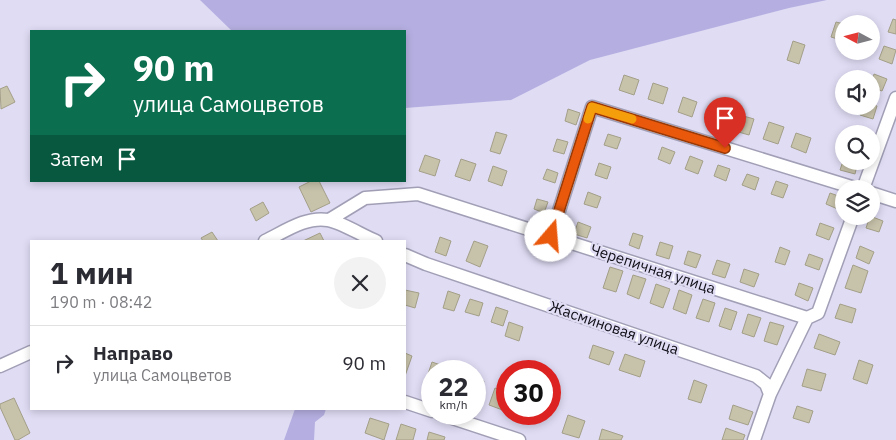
<!DOCTYPE html>
<html lang="ru">
<meta charset="utf-8">
<style>
:root{--surface:#fff;--page:#f2f2f3;--text:#2b2b33;--muted:#7c7c81;--line:#e1e1e2}
body{margin:0;font-family:"IBM Plex Sans",sans-serif;background:var(--page);color:var(--text);height:100vh;display:flex;flex-direction:column;font-size:19px;white-space:nowrap}
*{box-sizing:border-box;margin:0}
p{font-size:16px;color:var(--muted)}
.icon{flex:none;width:28px;height:28px;fill:none;stroke:currentColor;stroke-width:2;stroke-linecap:round;stroke-linejoin:round}
.map{position:relative;flex:1;overflow:hidden}
.drawer{position:absolute;left:30px;top:240px;width:376px;height:170px;display:flex;flex-direction:column;background:var(--surface);border-radius:0px;box-shadow:0 2px 8px #0003}
.drawer>*{flex:none}
.top-card{position:absolute;left:30px;top:30px;width:376px;height:152px;border-radius:0px;box-shadow:0 2px 8px #0003;background:#0b6e4f;color:#fff;overflow:hidden}
.needle{width:32px;rotate:277deg}
.buttons{position:absolute;left:835px;top:15px;display:grid;gap:10px}
.buttons a{display:grid;place-items:center;width:45px;height:45px;border-radius:50%;background:var(--surface);box-shadow:0 2px 8px #0003;font-size:25px}
.speed{position:absolute;left:421px;top:360px;display:flex;gap:10px;font-size:25px;font-weight:700;text-align:center}
.speed>*{display:grid;place-content:center;width:65px;height:65px;border-radius:50%;background:var(--surface);box-shadow:0 2px 8px #0003;line-height:1}
.speed small{font-size:12px;font-weight:400}
.speed .limit{border:8px solid #d22;background:#fff;color:#111}
.pin{position:absolute;display:grid;place-items:center;width:42px;height:42px;color:#fff;margin:-51px -21px;border-radius:50% 50% 50% 0;rotate:-45deg;box-shadow:0 0 5px #0007}
.pin .icon{rotate:45deg}
.me{position:absolute;width:55px;margin:-28px;rotate:18deg;stroke-linejoin:round;filter:drop-shadow(0 0 4px #0008)}
.turn{display:flex;align-items:center;gap:18px;height:105px;padding:0 20px;font-size:22px}
.turn .icon{width:65px;height:65px;stroke-width:2.5}
.turn b{display:block;font-size:35px;line-height:42px}
.then{display:flex;align-items:center;height:48px;padding:0 20px;background:#0003;gap:10px;font-size:19px}
.round{display:grid;place-items:center;flex:none;width:52px;height:52px;border-radius:26px;background:var(--page)}
.headline{display:flex;align-items:center;justify-content:space-between;height:85px;padding:0 20px}
h1{font-size:30px;font-weight:700;line-height:38px}
ul{padding:0;list-style:none}
li{display:flex;align-items:center;gap:15px;height:75px;padding:0 20px;border-top:1px solid var(--line)}
li div{flex:1}
li b{display:block;font-size:19px}
li em{font-style:normal}
.map>svg:first-child{display:block}
.green{fill:#b5afe1}
.building{fill:#c7c2aa;stroke:#a49f88}
.lines{fill:none;stroke-linecap:round;stroke-linejoin:round}
.minor-casing{stroke:#a19fb6;stroke-width:15}
.minor{stroke:#fff;stroke-width:12}
.route-casing{stroke:#983908;stroke-width:12}
.route{stroke:#ea580c;stroke-width:9}
.slow{stroke:#f59e0b;stroke-width:9}
.labels{text-anchor:middle;stroke-width:4.5;stroke-linejoin:round;paint-order:stroke}
.street-label{font-size:15px;fill:#100f17;stroke:#dfdcf4}
</style>
<div class="map">
<svg width="896" height="440" viewBox="0 0 896 440">
<rect width="100%" height="100%" fill="#dfdcf4"/>
<!-- green -->
<path class="green" d="M200,0H827L789,8L590,60L511,100L405,108V31H232Z
M295,409H326L324,415L315,422L314,440H284Z"/>
<!-- building -->
<path class="building" d="M893,19L896,20V34L888,32Z
M836,22L844,24L841,40L831,37Z
M793,41L805,45L799,64L787,60Z
M884,46L896,50L892,64L879,59Z
M874,74L887,79L882,91L871,87Z
M624,75L639,80L634,95L619,90Z
M653,83L668,88L663,104L648,99Z
M7,86L15,102L1,109L0,89Z
M683,97L697,102L692,117L678,112Z
M871,104L877,106L873,119L860,115L863,106H871Z
M711,106L726,111L722,126L706,121Z
M568,109L580,113L576,125L565,121Z
M740,115L754,119L749,135L735,131Z
M769,122L784,127L778,144L763,139Z
M855,128L869,133V134H853Z
M496,132L507,135L500,154L490,151Z
M796,133L811,138L806,153L791,147Z
M608,134L621,138L617,149L604,145Z
M557,139L568,142L564,154L553,151Z
M662,147L675,152L670,164L658,159Z
M425,155L440,160L435,176L419,171Z
M690,156L703,161L698,174L685,169Z
M844,158V161H858L855,174L840,170Z
M461,159L476,164L470,181L455,176Z
M599,163L611,167L607,179L595,175Z
M718,165L730,169L726,181L714,176Z
M493,166L507,171L502,186L488,181Z
M547,169L558,173L555,183L543,179Z
M747,174L759,178L755,190L742,185Z
M311,181H319L330,203L311,212L299,187Z
M776,181L788,185L783,198L771,194Z
M588,192L601,197L597,208L584,204Z
M830,193L844,198L840,210L826,204Z
M537,199L548,202L544,213L534,209Z
M263,202L269,213L256,221L250,209Z
M870,216L883,221L879,232L866,228Z
M578,222L591,227L587,238L574,234Z
M820,223L834,228L829,240L816,235Z
M212,232L218,241H203L201,238Z
M320,233L324,241H303Z
M633,233L643,236L639,249L629,245Z
M440,237L451,241L446,256L435,252Z
M474,241L488,246L480,267L466,261Z
M660,242L673,246L669,259L656,255Z
M860,246L874,252L869,264L856,258Z
M780,247L790,251L785,265L775,262Z
M688,251L701,255L696,268L684,264Z
M809,254L823,259L819,270L805,265Z
M717,260L730,264L725,278L712,274Z
M853,265L868,271L861,293L845,288Z
M610,267L623,271L616,292L603,288Z
M744,269L759,274L754,287L740,282Z
M633,275L646,279L639,299L627,294Z
M799,283L813,288L808,301L795,295Z
M656,284L670,289L663,308L650,303Z
M405,290L419,293L415,308L405,305Z
M679,290L692,295L686,314L673,309Z
M448,291L460,295L454,311L443,308Z
M470,299L483,303L479,316L465,312Z
M703,299L715,303L709,322L696,318Z
M840,304L856,309L852,323L835,318Z
M496,307L508,311L503,326L491,322Z
M725,308L737,312L731,330L719,326Z
M748,314L761,318L754,337L742,333Z
M509,322L523,327L519,341L505,336Z
M770,322L784,326L777,345L764,341Z
M819,334L840,342L835,355L814,348Z
M593,345L614,352L609,365L589,358Z
M405,353L412,356L405,376Z
M625,354L645,361L640,377L619,370Z
M859,360L873,365L867,384L853,379Z
M432,362L449,368L448,371H432V385L425,383Z
M807,369L826,374L821,391L802,386Z
M475,378L484,381L478,401L475,400Z
M694,380L707,385L701,403L688,399Z
M495,388L508,392V412L489,405Z
M14,398L30,433L18,440H15L0,407V404Z
M733,405L753,412L748,425L729,419Z
M797,406L813,411L809,423L793,418Z
M568,415L585,421L579,438L562,433Z
M370,418L389,424L384,440L365,433Z
M401,424L416,429L413,440H396Z
M726,428L745,435L743,440H722Z
M602,429L623,436L621,440H599Z
M429,432L445,437L444,440H427Z"/>
<g class="lines">
<defs>
<path id="minor" d="M863,189L896,98
M871,193L896,201
M329,220L365,198L418,194L807,318
M551,236L592,107L858,189
M265,241C284,232 306,216 328,220C341,222 363,236 376,241
M405,255L426,264L756,376L766,384L770,394L754,440
M0,366L31,352
M770,394L807,318L818,313L853,216
M405,402L432,411
M440,414L519,440"/>
</defs>
<!-- minor casing -->
<use href="#minor" class="minor-casing"/>
<!-- minor -->
<use href="#minor" class="minor"/>
</g>
<g class="lines">
<defs>
<path id="route" d="M551,236L592,107L725,148"/>
</defs>
<!-- route casing -->
<use href="#route" class="route-casing"/>
<!-- route -->
<use href="#route" class="route"/>
<!-- slow -->
<path class="slow" d="M588,119L592,107L632,119"/>
</g>
<g class="labels">
<!-- street labels -->
<g class="street-label">
<text transform="translate(653 269) rotate(18)" y="5">Черепичная улица</text>
<text transform="translate(614 328) rotate(19)" y="5">Жасминовая улица</text>
</g>
</g>
</svg>
<div class="buttons">
<a><svg class="needle" viewBox="-14 -14 28 28"><path d="M0-13l5 13h-10z" fill="#e53935"/><path d="M0 13l5-13h-10z" fill="#7c7c81"/></svg></a>
<a><svg class="icon" aria-label="sound" viewBox="0 0 24 24"><path d="M4 9h4l5-4v14l-5-4H4zM17 9q2 3 0 6"/></svg></a>
<a><svg class="icon" aria-label="search" viewBox="0 0 24 24"><circle cx="10" cy="10" r="6"/><path d="M15 15l6 6"/></svg></a>
<a><svg class="icon" aria-label="layers" viewBox="0 0 24 24"><path d="M12 4l9 5-9 5-9-5zM3 14l9 5 9-5"/></svg></a>
</div>
<div class="speed"><div>22<small>km/h</small></div><div class="limit">30</div></div>
<div class="pin" style="left:725px;top:148px;background:#d93025"><svg class="icon" aria-label="arrive" viewBox="0 0 24 24"><path d="M6 21V4h12l-3 4 3 4H6"/></svg></div>
<svg class="me" style="left:551px;top:236px" viewBox="-20 -20 40 40"><circle r="19" fill="#fff"/><path d="M0-13L10 11 0 6-10 11z" fill="#ea580c"/></svg>
<div class="top-card">
<div class="turn"><svg class="icon" aria-label="right" viewBox="0 0 24 24"><path d="M7 20v-9h11M14 6l5 5-5 5"/></svg><div><b>90 m</b>улица Самоцветов</div></div>
<div class="then">Затем<svg class="icon" aria-label="arrive" viewBox="0 0 24 24"><path d="M6 21V4h12l-3 4 3 4H6"/></svg></div>
</div>
<section class="drawer">
<div class="headline"><div><h1>1 мин</h1><p>190 m · 08:42</p></div><a class="round"><svg class="icon" aria-label="close" viewBox="0 0 24 24"><path d="M6 6l12 12M18 6L6 18"/></svg></a></div>
<ul>
<li><svg class="icon" aria-label="right" viewBox="0 0 24 24"><path d="M7 20v-9h11M14 6l5 5-5 5"/></svg><div><b>Направо</b><p>улица Самоцветов</p></div><em>90 m</em></li>
</ul>
</section>
</div>
